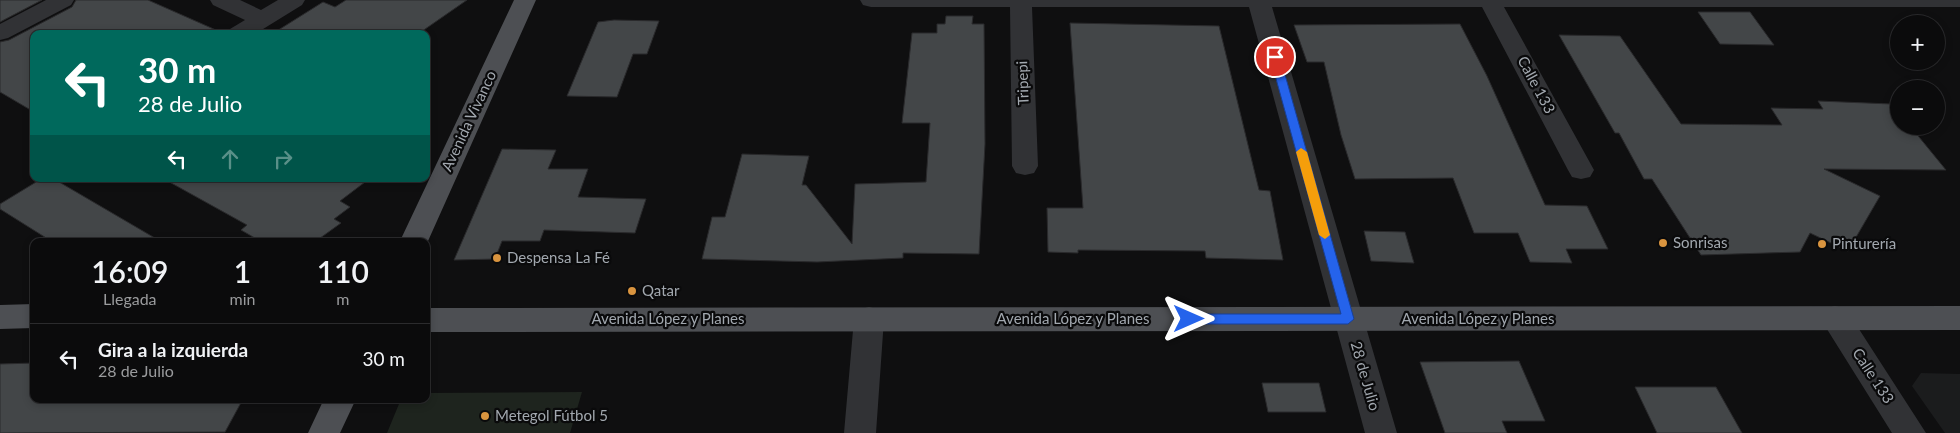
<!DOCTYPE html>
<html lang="es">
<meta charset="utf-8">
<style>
:root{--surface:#0b0b0c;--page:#141415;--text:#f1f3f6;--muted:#9a9b9d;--line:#2b2b2d}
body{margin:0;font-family:Lato,sans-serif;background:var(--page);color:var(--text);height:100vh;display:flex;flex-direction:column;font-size:19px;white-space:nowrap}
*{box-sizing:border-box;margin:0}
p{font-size:16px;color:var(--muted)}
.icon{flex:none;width:28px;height:28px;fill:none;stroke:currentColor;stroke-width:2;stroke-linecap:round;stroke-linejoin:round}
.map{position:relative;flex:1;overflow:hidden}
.drawer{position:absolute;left:30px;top:238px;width:400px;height:165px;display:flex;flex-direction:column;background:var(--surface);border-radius:10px;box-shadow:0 2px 8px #0003,0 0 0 1px var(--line)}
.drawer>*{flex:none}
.top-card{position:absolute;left:30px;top:30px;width:400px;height:152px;border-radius:10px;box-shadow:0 2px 8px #0003,0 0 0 1px var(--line);background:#00695c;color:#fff;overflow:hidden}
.controls{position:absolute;left:1890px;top:15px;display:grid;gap:10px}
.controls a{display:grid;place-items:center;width:55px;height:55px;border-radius:50%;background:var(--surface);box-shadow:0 2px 8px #0003,0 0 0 1px var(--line);font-size:25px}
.pin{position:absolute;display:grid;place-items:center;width:42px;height:42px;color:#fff;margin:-21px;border:2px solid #fff;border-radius:50%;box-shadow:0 1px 5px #0007}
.me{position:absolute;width:55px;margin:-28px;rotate:90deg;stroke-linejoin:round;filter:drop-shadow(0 0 4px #0008)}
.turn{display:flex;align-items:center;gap:18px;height:105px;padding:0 25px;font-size:22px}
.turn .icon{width:65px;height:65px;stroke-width:2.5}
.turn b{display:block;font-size:35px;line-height:42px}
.lanes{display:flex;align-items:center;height:48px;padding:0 25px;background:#0003;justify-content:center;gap:25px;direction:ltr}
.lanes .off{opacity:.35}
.eta{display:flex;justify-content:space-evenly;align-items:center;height:85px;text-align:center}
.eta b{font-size:30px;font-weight:600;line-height:35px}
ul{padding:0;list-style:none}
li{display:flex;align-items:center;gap:15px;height:70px;padding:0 25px;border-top:1px solid var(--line)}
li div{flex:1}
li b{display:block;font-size:19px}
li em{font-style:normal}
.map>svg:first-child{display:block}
.built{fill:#1b1c1d}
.green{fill:#1e241e}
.building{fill:#434648;stroke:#2a2a2c}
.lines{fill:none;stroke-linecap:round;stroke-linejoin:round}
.minor{fill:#313235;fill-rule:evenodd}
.major{fill:#4d4f53;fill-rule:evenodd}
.route{fill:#2563eb;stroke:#184099}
.slow{fill:#f59e0b}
.poi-dot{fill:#d9943f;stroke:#0a0a0b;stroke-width:2}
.labels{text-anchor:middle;stroke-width:4.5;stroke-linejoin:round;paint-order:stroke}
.street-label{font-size:15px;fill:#a2a8af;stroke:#0a0a0b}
.poi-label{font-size:15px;fill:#a2a8af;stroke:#0a0a0b;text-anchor:start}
</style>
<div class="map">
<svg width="1960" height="433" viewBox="0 0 1960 433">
<rect width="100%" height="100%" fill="#0f0f10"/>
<!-- built -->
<path class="built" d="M1921,373L1960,374V433H1945L1912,386Z"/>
<!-- green -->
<path class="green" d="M582,392L570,433H387L401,399H426V393Z"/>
<!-- building -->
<path class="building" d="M0,0H42L0,22Z
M76,0H148L225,34H34V112L0,92V42L9,40L72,7Z
M346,0H467L418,34H272L323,2L335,7Z
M1698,12H1750L1774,45L1720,44Z
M946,16H973L972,24H984L985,144L979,254L903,253V258L817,262L702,259L712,217H725L742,154L809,156L802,185H806L852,244L855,184L926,182L930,123H902L912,33H937V24H945Z
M614,20L659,21L647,54H633L617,97L567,96L598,22Z
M1070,23L1219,26L1259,190L1270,191L1283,260L1206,258L1205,251L1078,250V253L1048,252L1047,208H1083Z
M1460,24L1487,76L1545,205L1587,206L1608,249H1566L1572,263L1530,262L1518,233H1474L1453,178L1355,179L1341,135L1324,62H1307L1294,25Z
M1559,35L1620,36L1681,124L1782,125L1771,108L1823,109L1818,101L1891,104L1899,113V126H1910L1946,170L1824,169L1880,196L1848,251L1810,233L1800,252L1701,255L1652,179H1644L1619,133H1615Z
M502,149L556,150L548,169H588L578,197L646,199L635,233L544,230L540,241H502L495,259L454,260Z
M41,179H54L160,241H51L0,209V204Z
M164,179H369L340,201L350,207L334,219L341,223L316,241H260L241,230L247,225Z
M1364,231L1405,232L1414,263L1371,261Z
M1519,361L1545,421H1502L1507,433H1445L1420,362Z
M34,363V399H243L225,432L0,433V364Z
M1262,383H1319L1326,412H1268Z
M1635,387H1716L1742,433H1657Z"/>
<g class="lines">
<!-- minor -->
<path class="minor" d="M46,0H74L71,5L8,38L0,40V24Z
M210,0H240L261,10L278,0H305L302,5L255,34H227L230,29L245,20L213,5Z
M860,0H1960V7H1504L1594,170L1590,177L1581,179L1572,177L1568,170L1482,7H1272L1397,433H1365L1249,7H1032L1038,166L1034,173L1025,175L1016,173L1012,166L1010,7H871L863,5Z
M1835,306L1846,309L1926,433H1892L1820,318L1824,309Z
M869,307L880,310L884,319L876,433H844L854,319L858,310Z"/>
<!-- major -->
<path class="major" d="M514,0H536L428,241L426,244V241H400Z
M34,304V328L0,329V305Z
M1960,306V330L426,332V308Z
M324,399H356L340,433H308Z"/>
</g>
<!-- route -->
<path class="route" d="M1275,54L1280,57L1354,319L1348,324H1189L1182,319L1189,314H1341L1270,57Z"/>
<!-- slow -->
<path class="slow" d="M1301,148L1307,152L1330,235L1325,239L1319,235L1296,152Z"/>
<!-- markers -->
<g class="poi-dot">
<circle cx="1663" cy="243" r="5"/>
<circle cx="1822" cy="244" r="5"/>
<circle cx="497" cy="258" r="5"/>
<circle cx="632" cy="291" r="5"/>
<circle cx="485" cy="416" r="5"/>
</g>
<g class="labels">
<!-- street labels -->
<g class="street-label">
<text transform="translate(1023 83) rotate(-92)" y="5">Tripepi</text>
<text transform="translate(1536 85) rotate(62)" y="5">Calle 133</text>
<text transform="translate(469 121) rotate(-65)" y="5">Avenida Vivanco</text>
<text x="668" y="324">Avenida López y Planes</text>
<text x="1073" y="324">Avenida López y Planes</text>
<text x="1478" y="324">Avenida López y Planes</text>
<text transform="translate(1365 376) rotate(74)" y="5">28 de Julio</text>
<text transform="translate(1873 376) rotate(57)" y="5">Calle 133</text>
</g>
<!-- poi labels -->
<g class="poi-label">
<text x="1673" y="248">Sonrisas</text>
<text x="1832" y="249">Pinturería</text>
<text x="507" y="263">Despensa La Fé</text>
<text x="642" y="296">Qatar</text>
<text x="495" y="421">Metegol Fútbol 5</text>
</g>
</g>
</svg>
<div class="controls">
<a>+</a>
<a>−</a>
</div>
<div class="pin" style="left:1275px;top:57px;background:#d93025"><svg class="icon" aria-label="arrive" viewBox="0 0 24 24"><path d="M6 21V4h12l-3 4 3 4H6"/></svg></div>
<svg class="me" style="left:1189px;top:319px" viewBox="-20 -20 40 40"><path d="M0-17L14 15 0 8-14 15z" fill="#2563eb" stroke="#fff" stroke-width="4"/></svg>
<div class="top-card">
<div class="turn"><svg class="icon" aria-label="left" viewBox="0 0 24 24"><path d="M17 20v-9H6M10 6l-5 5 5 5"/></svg><div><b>30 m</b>28 de Julio</div></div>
<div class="lanes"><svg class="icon" aria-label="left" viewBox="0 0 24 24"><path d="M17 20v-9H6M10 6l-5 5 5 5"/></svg><svg class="icon off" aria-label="ahead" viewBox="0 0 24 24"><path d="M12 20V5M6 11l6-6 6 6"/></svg><svg class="icon off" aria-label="right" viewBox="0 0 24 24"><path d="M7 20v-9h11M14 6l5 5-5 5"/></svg></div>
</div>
<section class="drawer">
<div class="eta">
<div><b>16:09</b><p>Llegada</p></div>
<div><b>1</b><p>min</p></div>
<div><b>110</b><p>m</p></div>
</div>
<ul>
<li><svg class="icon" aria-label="left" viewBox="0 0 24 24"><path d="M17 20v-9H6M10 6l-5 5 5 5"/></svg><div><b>Gira a la izquierda</b><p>28 de Julio</p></div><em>30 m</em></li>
</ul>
</section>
</div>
